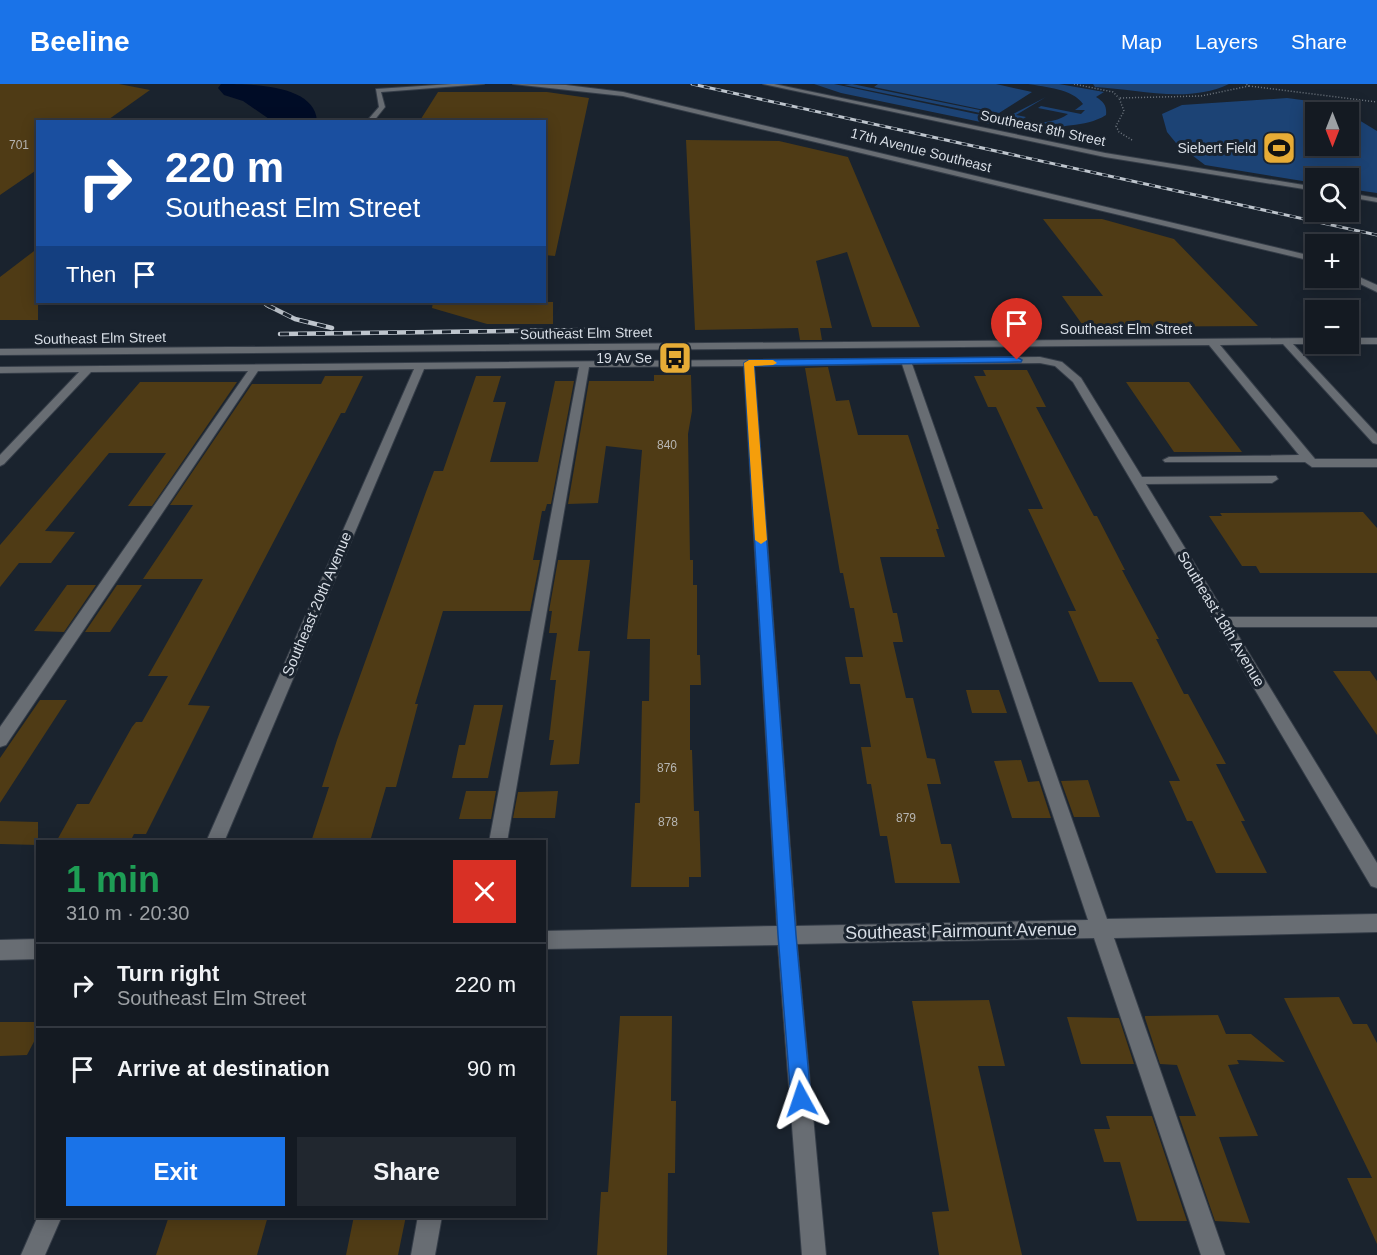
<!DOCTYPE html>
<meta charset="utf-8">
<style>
:root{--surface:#141a22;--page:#21272f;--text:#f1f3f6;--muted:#9da1a5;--line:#333840;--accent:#1a73e8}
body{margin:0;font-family:Arial,sans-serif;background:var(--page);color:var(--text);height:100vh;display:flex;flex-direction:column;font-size:22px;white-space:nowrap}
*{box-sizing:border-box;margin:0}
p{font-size:20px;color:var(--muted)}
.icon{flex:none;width:33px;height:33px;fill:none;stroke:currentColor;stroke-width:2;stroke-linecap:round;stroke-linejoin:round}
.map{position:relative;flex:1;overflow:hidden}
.side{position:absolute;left:36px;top:756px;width:510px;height:378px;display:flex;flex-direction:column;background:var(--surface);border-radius:0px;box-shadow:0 3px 15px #0003,0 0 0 2px var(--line)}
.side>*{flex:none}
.hud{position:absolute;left:36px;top:36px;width:510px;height:183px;border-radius:0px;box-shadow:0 3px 15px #0003,0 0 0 2px var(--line);background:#1a4fa0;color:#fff;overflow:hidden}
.needle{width:39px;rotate:180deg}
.buttons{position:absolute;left:1305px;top:18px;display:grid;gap:12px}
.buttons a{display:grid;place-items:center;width:54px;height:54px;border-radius:0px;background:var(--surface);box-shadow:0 3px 15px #0003,0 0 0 2px var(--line);font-size:30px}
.pin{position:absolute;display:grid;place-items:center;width:51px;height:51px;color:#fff;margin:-62px -26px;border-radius:50% 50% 50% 0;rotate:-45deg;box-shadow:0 0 6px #0007}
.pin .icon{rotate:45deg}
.me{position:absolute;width:66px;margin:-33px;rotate:355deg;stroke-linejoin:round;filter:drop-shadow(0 0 4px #0008)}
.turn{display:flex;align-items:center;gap:21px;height:126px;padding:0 30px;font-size:27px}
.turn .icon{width:78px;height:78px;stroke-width:2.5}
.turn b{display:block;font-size:42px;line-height:51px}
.then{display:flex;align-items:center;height:57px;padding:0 30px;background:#0003;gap:12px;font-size:22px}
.round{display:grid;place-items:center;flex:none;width:63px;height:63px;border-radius:0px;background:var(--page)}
.headline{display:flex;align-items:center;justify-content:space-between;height:102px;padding:0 30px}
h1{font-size:36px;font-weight:600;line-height:45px;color:#1e9e55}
.primary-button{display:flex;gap:12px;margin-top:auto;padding:12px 30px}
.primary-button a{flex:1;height:69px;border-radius:0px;background:var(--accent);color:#fff;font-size:24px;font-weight:600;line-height:69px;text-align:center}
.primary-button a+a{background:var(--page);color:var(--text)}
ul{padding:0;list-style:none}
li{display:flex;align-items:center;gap:18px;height:84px;padding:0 30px;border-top:2px solid var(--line)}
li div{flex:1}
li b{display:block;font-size:22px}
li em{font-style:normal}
header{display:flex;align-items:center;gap:36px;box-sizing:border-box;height:84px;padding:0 30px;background:var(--accent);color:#fff}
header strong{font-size:28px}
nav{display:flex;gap:33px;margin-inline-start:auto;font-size:21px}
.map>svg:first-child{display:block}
.green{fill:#1c4375}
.water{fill:#000c26}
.building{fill:#4f3b15}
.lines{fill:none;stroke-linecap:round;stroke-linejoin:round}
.minor-casing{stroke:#353d48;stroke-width:2}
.path{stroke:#707881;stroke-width:1.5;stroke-dasharray:1 2;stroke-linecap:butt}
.minor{fill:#686d73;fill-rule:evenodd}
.rail-far1-casing{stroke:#bec5cd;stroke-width:3}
.rail-casing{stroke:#bec5cd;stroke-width:4.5}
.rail-far1{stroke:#1a232e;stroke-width:2;stroke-dasharray:6;stroke-linecap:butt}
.rail{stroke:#1a232e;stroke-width:3;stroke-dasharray:9;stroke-linecap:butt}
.route{fill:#1a73e8;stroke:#114b97;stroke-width:1.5}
.slow{fill:#f59e0b}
.labels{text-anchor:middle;stroke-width:6;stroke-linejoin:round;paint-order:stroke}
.number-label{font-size:12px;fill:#b6b5b2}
.far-street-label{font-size:14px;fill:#d8dee6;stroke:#1a232e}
.far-poi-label{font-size:14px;fill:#d8dee6;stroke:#1a232e;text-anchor:end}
.street-label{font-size:15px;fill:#d8dee6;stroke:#1a232e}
.near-street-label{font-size:18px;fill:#d8dee6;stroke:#1a232e}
</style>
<header>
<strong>Beeline</strong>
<nav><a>Map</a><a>Layers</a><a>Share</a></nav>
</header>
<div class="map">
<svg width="1377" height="1171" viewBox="0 0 1377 1171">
<rect width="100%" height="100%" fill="#1a232e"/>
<!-- green -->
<path class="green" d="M814,0H834L995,34L1019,37L844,1L852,0L1009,32L1046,13L1016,31L1026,33L1020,37C1037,39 1054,40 1068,30L1038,24L1041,22L1081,30L1085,26H1075L1083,20C1073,5 1045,3 1028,0H1059L1104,8L1096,13C1104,18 1107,22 1106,31C1084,45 1058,38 1039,50L841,9Z
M878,0H996L1032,8L999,29L874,3Z
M1093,0H1229C1187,20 1137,5 1095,3Z
M1287,14L1332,20L1346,28H1316V62H1348L1349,30L1377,47V109L1349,105L1348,94H1316L1315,99L1205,81L1176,59L1167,48L1162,30L1182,21Z"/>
<!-- water -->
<path class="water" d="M221,0C250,0 315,0 317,37H272L243,17L224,11L218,4Z"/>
<!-- building -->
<path class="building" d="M0,0H119L150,6L105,38H38V85L0,111Z
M438,8H547L589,14L555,172L544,171V38H419Z
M686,56L779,57L848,73L920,243H872L847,168L816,177L832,244H820L822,256H800L798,244L695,246Z
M1043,135H1102L1174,155L1258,242L1084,243L1062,212H1103Z
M38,164V236H0V193Z
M433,218H553V240H487L432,224Z
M828,283L836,317L849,316L858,351H908L939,445H936L945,473H880L893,529H897L903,558H893L906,614H913L927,674L935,675L941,700H927L941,760H951L960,799H895L887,752H880L871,700H867L861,663H871L860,600H850L845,573H863L854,524H850L843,489H840L805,284Z
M983,286H1027L1046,323H1036L1094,432H1097L1125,486H1122L1159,555H1156L1184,610H1188L1226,680H1216L1245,737H1241L1267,789H1216L1192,737H1187L1169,697H1180L1132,598H1099L1068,527H1076L1028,425H1043L996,323H988L974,292H986Z
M654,291H691L692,327L688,350L690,476H693V501H697V571H700L701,601H690V666H692L694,727H699L701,793H689V803H631L635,719H640L642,617H649L650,555H627L642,366L606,362L598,419L568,420L589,297H654Z
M325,292H363L345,329H341L188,621L210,622L146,750H134L130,758H56L77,720H89L132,643L136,638H142L168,592H148L203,495H143L193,421H170L252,300H321Z
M476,292H501L493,318H506L490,378H538L555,297H574L551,420H547L545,427H542L533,476H540L530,527H443L415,620H418L396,703H386L371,754H346L344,758H311L329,703H322L337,656L426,408L434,387H443Z
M140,298H237L152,422H128L166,369H109L45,447L75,448L51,479H19L0,503V461Z
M1126,298H1189L1242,368H1174Z
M1363,428L1377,444V489H1260L1256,482H1242L1209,432H1222L1220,429Z
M558,476H590L578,567H590L579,680L550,681L554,656H549L556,596H550L557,549H549L552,527H549Z
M67,501H96L64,548L34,547Z
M117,501H142L110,548H85Z
M1333,587H1370L1377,597V651Z
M966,606H999L1007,629H972Z
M40,616H67L0,719V674Z
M474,621H503L488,694H452L459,661H465Z
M1021,676L1028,698L1039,697L1051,734H1012L994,677Z
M1088,696L1100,733H1074L1061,697Z
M466,707H496L491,735H459Z
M558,707L555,734H513L518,708Z
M0,737L38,738V761L0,760Z
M1339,913L1353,940H1367L1377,959V1160L1347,1094H1372L1284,914Z
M989,916L1005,982H978L1022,1171H939L932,1128L949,1127L912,917Z
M1218,931L1226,950H1251L1285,978L1237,976L1239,980L1228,981L1258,1052L1219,1053L1250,1139L1215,1137L1179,1032H1196L1177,981L1160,980L1145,934V932Z
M620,932H672L671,1017H676L675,1089H668L667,1171H597L601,1108H608Z
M1067,933L1119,934L1134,980H1081Z
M0,938H38V950L27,971L0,972Z
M1106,1032H1152L1187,1137H1137L1120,1078H1104L1094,1045H1110Z
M169,1132H268L257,1171H156Z
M354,1132H406L398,1171H346Z"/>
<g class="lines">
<defs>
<path id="minor" d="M452,0H484L381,8L385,23L373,38H366L379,23L376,5Z
M513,0L566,1L623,8L1316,173V178L623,12Z
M763,0H774L1105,69L1316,103V107L1105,73Z
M1348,109L1377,114V118L1348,113Z
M1348,188L1377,201V208L1348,194Z
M1316,254V260H1318H1293L1377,350V360L1373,359L1283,260L1220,261L1315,375H1377V383H1312L1305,378H1165L1163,376L1169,373L1299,371L1209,261L0,271V265Z
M1348,254H1377V260H1346H1348Z
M1040,273L1062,278L1081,294L1142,393L1276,392L1278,395L1272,399L1146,400L1227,533H1377V543H1233L1377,779V804L1371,802L1073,298L1055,282L1040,279L912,280L1107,835L1377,830V848L1114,854L1225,1171H1201L1094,854L797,860L826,1171H802L778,861L544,865V847L777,842L744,282L589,283L507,758H489L579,283L424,285L224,758H206L414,285L258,287L6,661L0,663V643L248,287L91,288L4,380L0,382V371L79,288L0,289V283ZM902,280L1088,836L796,842L754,282Z
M38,855V875L0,876V856Z
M38,1132H62L45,1171H21Z
M418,1132H442L435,1171H411Z"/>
</defs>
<!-- minor casing -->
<use href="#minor" class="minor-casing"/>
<!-- path -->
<path class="path" d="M1074,0L1113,8L1119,14
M1249,2L1377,18
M1132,56L1119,48L1116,42L1124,27L1119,14L1201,12L1249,2L1246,0"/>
<!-- minor -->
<use href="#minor" class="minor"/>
<defs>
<path id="rail-far1" d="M692,0L1377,151
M262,218L269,223"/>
<path id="rail" d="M267,221L295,235L332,244
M280,250L591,246"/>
</defs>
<!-- rail-far1 casing -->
<use href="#rail-far1" class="rail-far1-casing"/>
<!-- rail casing -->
<use href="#rail" class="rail-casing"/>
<!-- rail-far1 -->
<use href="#rail-far1" class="rail-far1"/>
<!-- rail -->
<use href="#rail" class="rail"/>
</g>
<!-- route -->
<path class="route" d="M1017,273L1022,276L1021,278L754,282L796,851L811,1015L808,1022L801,1025L794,1022L791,1015L778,851L744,279L749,276Z"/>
<!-- slow -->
<path class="slow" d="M749,276H773L777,279L773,281L754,282L767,456L761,460L755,456L744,279Z"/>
<!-- icons -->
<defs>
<symbol id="stadium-square" viewBox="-11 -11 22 22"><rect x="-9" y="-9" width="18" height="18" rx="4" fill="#e7ac36" stroke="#1a232e"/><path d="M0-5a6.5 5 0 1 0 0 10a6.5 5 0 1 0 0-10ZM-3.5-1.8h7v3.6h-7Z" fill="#111"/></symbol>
<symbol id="bus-square" viewBox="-11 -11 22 22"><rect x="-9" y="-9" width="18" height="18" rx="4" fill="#e7ac36" stroke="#1a232e"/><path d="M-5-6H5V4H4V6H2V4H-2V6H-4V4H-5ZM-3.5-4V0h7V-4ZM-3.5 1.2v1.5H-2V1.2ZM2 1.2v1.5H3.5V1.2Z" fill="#111"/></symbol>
</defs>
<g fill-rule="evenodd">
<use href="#stadium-square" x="1260" y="45" width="38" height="38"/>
<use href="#bus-square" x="656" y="255" width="38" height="38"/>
</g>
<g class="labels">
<!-- number labels -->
<g class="number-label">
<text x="19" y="65">701</text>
<text x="667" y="365">840</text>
<text x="667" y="688">876</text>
<text x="906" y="738">879</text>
<text x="668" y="742">878</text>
</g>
<!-- far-street labels -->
<g class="far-street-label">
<text transform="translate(1043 44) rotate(12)" y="5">Southeast 8th Street</text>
<text transform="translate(921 66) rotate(14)" y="5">17th Avenue Southeast</text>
<text x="1126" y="250">Southeast Elm Street</text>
<text transform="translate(586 249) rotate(-1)" y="5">Southeast Elm Street</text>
<text transform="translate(100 254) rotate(-1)" y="5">Southeast Elm Street</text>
</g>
<!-- far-poi labels -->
<g class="far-poi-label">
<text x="1256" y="69">Siebert Field</text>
<text x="652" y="279">19 Av Se</text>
</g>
<!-- street labels -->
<g class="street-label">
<text transform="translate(317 520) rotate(-67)" y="5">Southeast 20th Avenue</text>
<text transform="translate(1221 535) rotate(59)" y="5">Southeast 18th Avenue</text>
</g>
<!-- near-street labels -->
<g class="near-street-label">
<text transform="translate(961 847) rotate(-1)" y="6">Southeast Fairmount Avenue</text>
</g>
</g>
</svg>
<div class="buttons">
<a><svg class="needle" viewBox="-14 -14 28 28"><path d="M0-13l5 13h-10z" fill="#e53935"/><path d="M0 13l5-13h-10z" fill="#9da1a5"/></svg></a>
<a><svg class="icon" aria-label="search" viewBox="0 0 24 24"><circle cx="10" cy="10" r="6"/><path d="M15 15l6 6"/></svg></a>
<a>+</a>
<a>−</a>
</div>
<div class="pin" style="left:1017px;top:276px;background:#d93025"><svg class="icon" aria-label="arrive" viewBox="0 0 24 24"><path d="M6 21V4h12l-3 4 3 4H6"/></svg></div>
<svg class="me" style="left:801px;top:1015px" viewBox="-20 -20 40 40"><path d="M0-17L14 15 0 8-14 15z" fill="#1a73e8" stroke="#fff" stroke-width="4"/></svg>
<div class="hud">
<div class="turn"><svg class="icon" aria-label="right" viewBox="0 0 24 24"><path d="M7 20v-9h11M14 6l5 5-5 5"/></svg><div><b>220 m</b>Southeast Elm Street</div></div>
<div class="then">Then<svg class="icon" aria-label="arrive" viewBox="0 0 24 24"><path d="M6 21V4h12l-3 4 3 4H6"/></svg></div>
</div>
<section class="side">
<div class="headline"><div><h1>1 min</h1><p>310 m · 20:30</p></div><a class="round" style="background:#d93025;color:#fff"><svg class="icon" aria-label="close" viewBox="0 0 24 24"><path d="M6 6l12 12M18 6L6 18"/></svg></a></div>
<ul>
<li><svg class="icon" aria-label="right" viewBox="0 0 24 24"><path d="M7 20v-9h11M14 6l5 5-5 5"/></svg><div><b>Turn right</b><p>Southeast Elm Street</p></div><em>220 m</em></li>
<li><svg class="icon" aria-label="arrive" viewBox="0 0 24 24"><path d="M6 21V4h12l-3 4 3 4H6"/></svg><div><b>Arrive at destination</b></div><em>90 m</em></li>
</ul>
<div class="primary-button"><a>Exit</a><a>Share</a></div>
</section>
</div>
